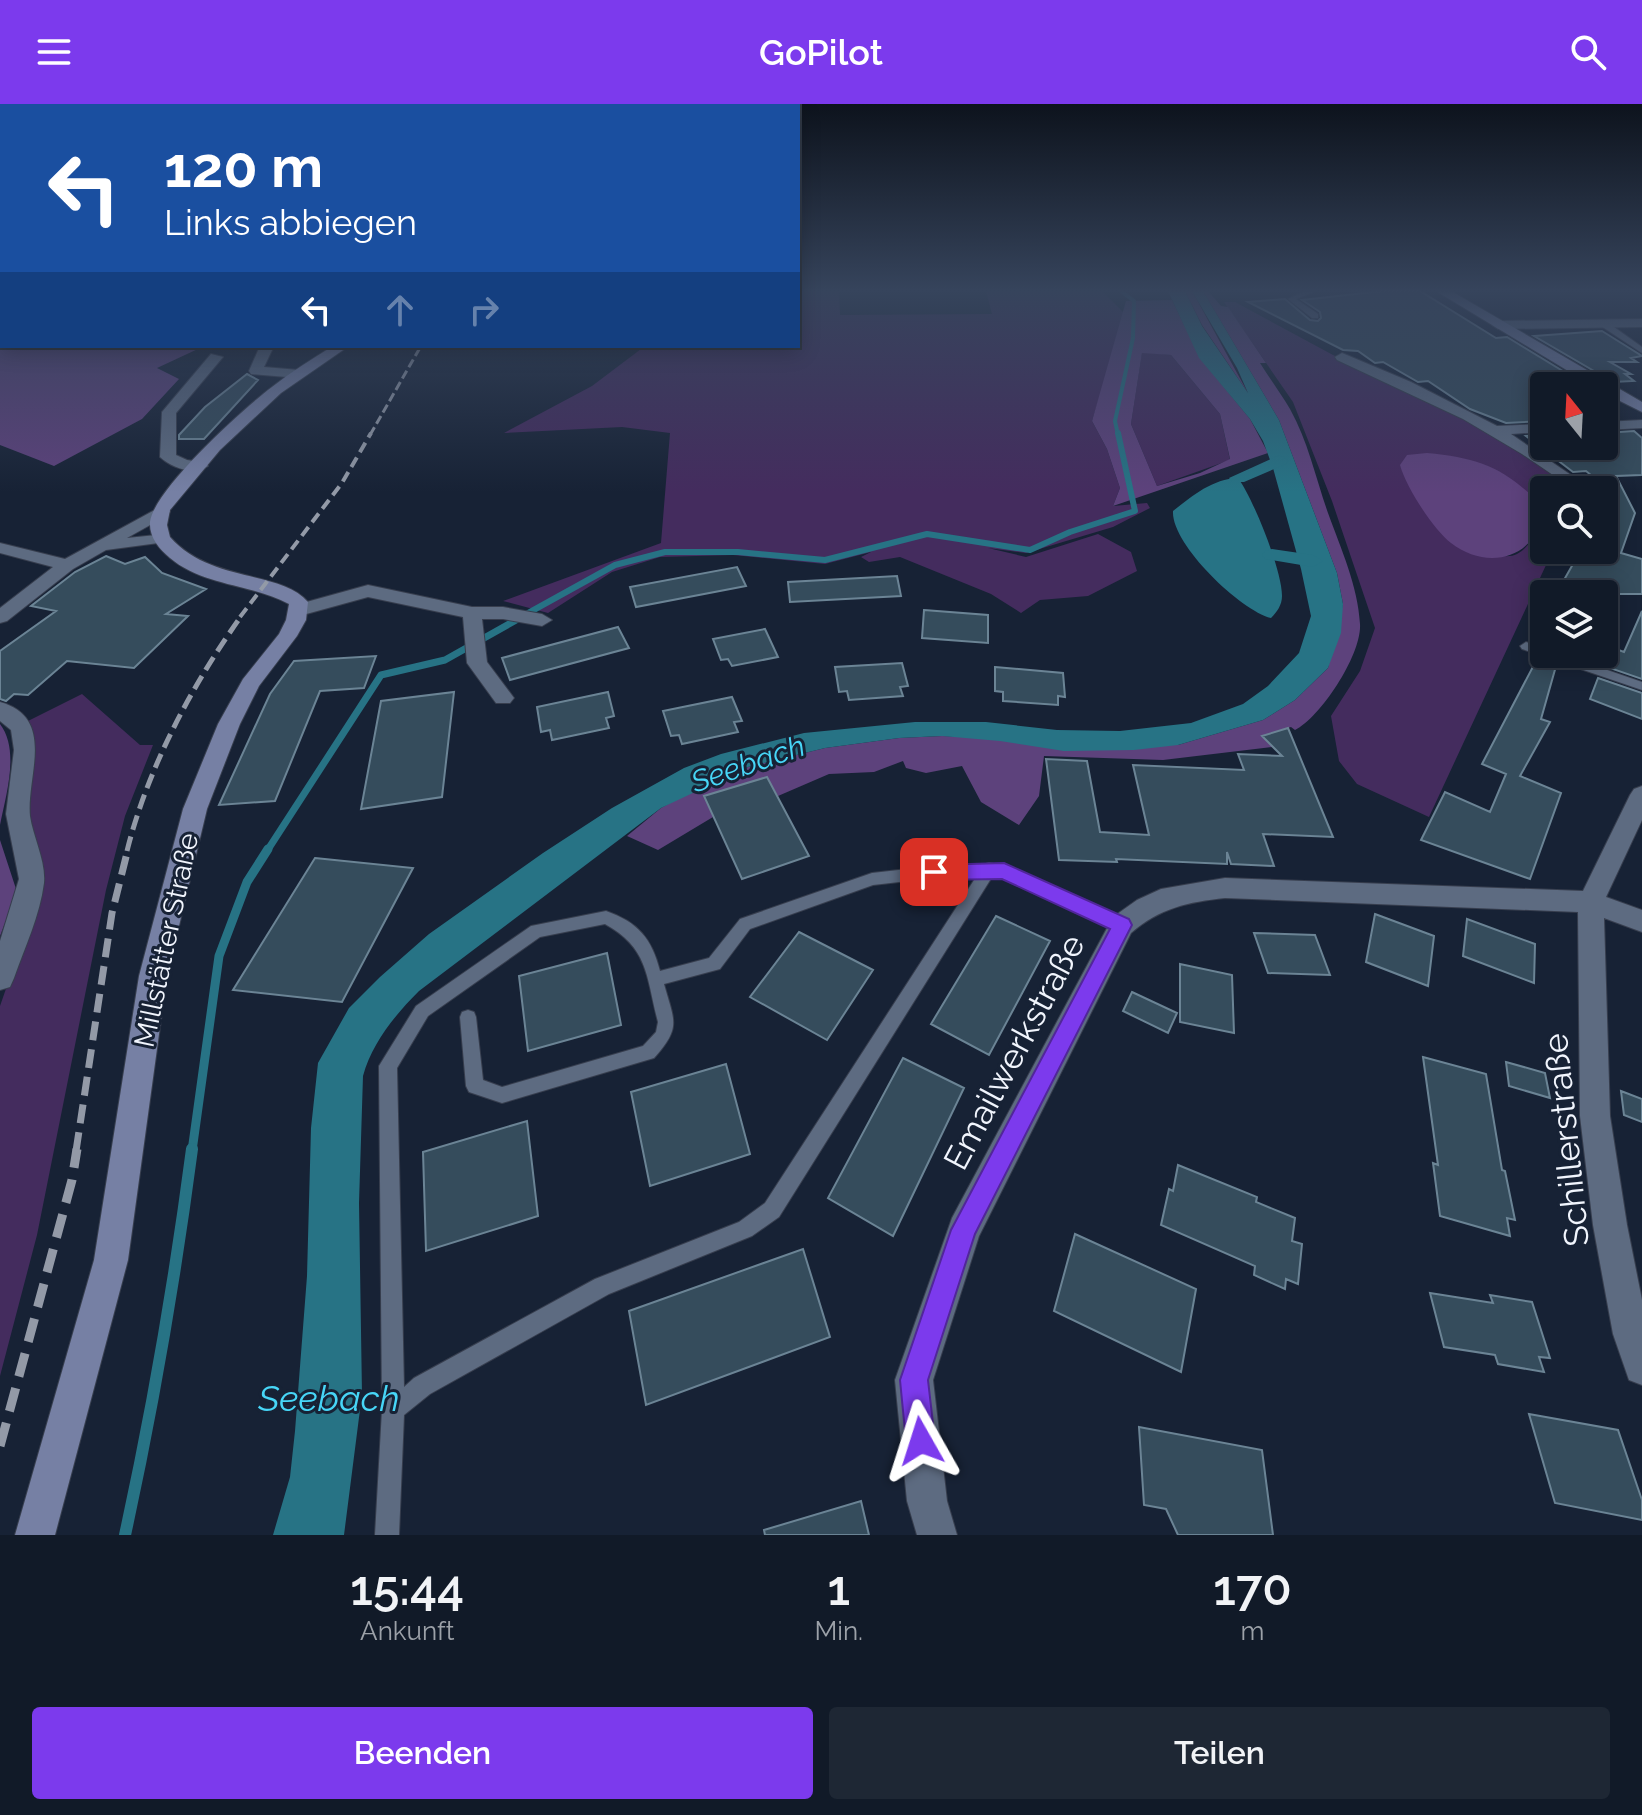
<!DOCTYPE html>
<html lang="de">
<meta charset="utf-8">
<style>
:root{--surface:#111a28;--page:#1e2734;--text:#f1f3f6;--muted:#9ca1a8;--line:#303845;--accent:#7c3aed}
body{margin:0;font-family:Raleway,sans-serif;background:var(--page);color:var(--text);height:100vh;display:flex;flex-direction:column;font-size:30px;white-space:nowrap}
*{box-sizing:border-box;margin:0}
p{font-size:26px;color:var(--muted)}
.icon{flex:none;width:44px;height:44px;fill:none;stroke:currentColor;stroke-width:2;stroke-linecap:round;stroke-linejoin:round}
.map{position:relative;height:1431px;overflow:hidden}
.details{display:flex;flex-direction:column;background:var(--surface);flex:1}
.details>*{flex:none}
.top-card{position:absolute;left:0px;top:0px;width:800px;height:244px;box-shadow:0 4px 20px #0003,0 0 0 2px var(--line);background:#1a4fa0;color:#fff;overflow:hidden}
.needle{width:52px;rotate:342deg}
.controls{position:absolute;left:1530px;top:268px;display:grid;gap:16px}
.controls a{display:grid;place-items:center;width:88px;height:88px;border-radius:8px;background:var(--surface);box-shadow:0 4px 20px #0003,0 0 0 2px var(--line);font-size:40px}
.pin{position:absolute;display:grid;place-items:center;width:68px;height:68px;color:#fff;margin:-34px;border-radius:16px;box-shadow:0 4px 12px #0006}
.me{position:absolute;width:88px;margin:-44px;rotate:354deg;stroke-linejoin:round;filter:drop-shadow(0 0 6px #0008)}
.turn{display:flex;align-items:center;gap:28px;height:168px;padding:0 32px;font-size:36px}
.turn .icon{width:104px;height:104px;stroke-width:2.5}
.turn b{display:block;font-size:56px;line-height:68px}
.lanes{display:flex;align-items:center;height:76px;padding:0 32px;background:#0003;justify-content:center;gap:40px;direction:ltr}
.lanes .off{opacity:.35}
.eta{display:flex;justify-content:space-evenly;align-items:center;height:136px;text-align:center}
.eta b{font-size:48px;font-weight:600;line-height:56px}
.cta{display:flex;gap:16px;margin-top:auto;padding:16px 32px}
.cta a{flex:1;height:92px;border-radius:8px;background:var(--accent);color:#fff;font-size:32px;font-weight:600;line-height:92px;text-align:center}
.cta a+a{background:var(--page);color:var(--text)}
header{display:flex;justify-content:space-between;align-items:center;height:104px;padding:0 32px;background:var(--accent);color:#fff;font-size:36px;font-weight:600}
.map>svg:first-child{display:block}
.green{fill:#442c5e;fill-rule:evenodd}
.forest{fill:#5d427c;fill-rule:evenodd}
.water{fill:#277385}
.lines{fill:none;stroke-linecap:round;stroke-linejoin:round}
.stream-far4{stroke:#277385;stroke-width:4}
.stream-far3{stroke:#277385;stroke-width:6}
.stream-far2{stroke:#277385;stroke-width:7}
.stream-far1{stroke:#277385;stroke-width:9}
.stream{stroke:#277385;stroke-width:12}
.canal{fill:#277385;fill-rule:evenodd}
.building{fill:#354c5c;stroke:#6b8495;stroke-width:2}
.lane-casing{stroke:#373e4e;stroke-width:2}
.street-casing{stroke:#373e4e;stroke-width:2}
.secondary-casing{stroke:#373e4e;stroke-width:2}
.lane{fill:#5d6b81;fill-rule:evenodd}
.street{fill:#5d6b81;fill-rule:evenodd}
.secondary{fill:#7680a4;fill-rule:evenodd}
.rail-far4{stroke:#939aa7;stroke-width:3;stroke-dasharray:9 4;stroke-linecap:butt}
.rail-far3{stroke:#939aa7;stroke-width:4;stroke-dasharray:11 6;stroke-linecap:butt}
.rail-far2{stroke:#939aa7;stroke-width:5;stroke-dasharray:15 7;stroke-linecap:butt}
.rail-far1{stroke:#939aa7;stroke-width:7;stroke-dasharray:19 9;stroke-linecap:butt}
.rail{stroke:#939aa7;stroke-width:9;stroke-dasharray:24 12;stroke-linecap:butt}
.route{fill:#7c3aed;stroke:#51269a;stroke-width:2}
.labels{text-anchor:middle;stroke-width:6;stroke-linejoin:round;paint-order:stroke}
.street-label{font-size:28px;fill:#f1f5fd;stroke:#172235}
.water-label{font-size:30px;font-style:italic;fill:#47d6f7;stroke:#172235}
.near-street-label{font-size:34px;fill:#f1f5fd;stroke:#172235}
.near-water-label{font-size:36px;font-style:italic;fill:#47d6f7;stroke:#172235}
</style>
<header><svg class="icon" aria-label="menu" viewBox="0 0 24 24"><path d="M4 6h16M4 12h16M4 18h16"/></svg>GoPilot<svg class="icon" aria-label="search" viewBox="0 0 24 24"><circle cx="10" cy="10" r="6"/><path d="M15 15l6 6"/></svg></header>
<div class="map">
<svg width="1642" height="1431" viewBox="0 0 1642 1431">
<rect width="100%" height="100%" fill="#172235"/>
<!-- green -->
<path class="green" d="M798,187H839L840,211L992,210L986,187L1103,188L1125,210L1092,317L1107,345L1120,384L1113,402L1147,399L1150,404L1113,423L1026,449L988,444L1026,453L1098,430L1131,448L1137,467L1088,492L1040,496L1021,509L991,490L900,453L869,458L861,453L871,448L825,460L733,451L660,453L612,468L548,509L503,497L661,439L670,329L622,323L504,329L592,282L645,242H798Z
M1224,198H1235L1333,251L1431,295L1580,386H1544V446H1553L1429,713L1357,680L1339,657L1331,612L1360,567L1375,524L1332,397L1293,298ZM1424,404L1543,414C1537,427 1530,443 1517,450C1512,453 1505,452 1499,452C1461,453 1445,434 1424,404Z
M1142,248L1171,251L1220,310L1230,356L1157,382L1131,320Z
M82,590L140,641H153L125,712L106,786L37,1131L0,1272V902L26,827V618Z"/>
<!-- forest -->
<path class="forest" d="M0,187L2,242L200,244L157,264L179,275L142,315L54,362L0,341Z
M1185,187H1192L1248,289L1202,221Z
M1203,187H1208L1221,202L1228,203L1266,259H1260C1270,275 1281,290 1290,305C1308,337 1316,375 1328,409C1341,445 1358,482 1360,520C1362,550 1321,613 1295,626L1291,623L1263,632L1273,643L1163,656L1044,652L1039,692L1019,721L981,698L962,662L926,669L906,664L903,657L874,668L829,670L778,692L767,673L705,692L713,713L658,746L627,732L661,704L681,693L748,663L825,644L899,634L942,632L1178,641L1263,616L1295,596L1328,564L1343,500L1337,469L1279,316Z
M1172,196L1200,254L1250,315L1268,349L1113,402L1120,384L1107,345L1092,317L1126,197ZM1142,249L1171,251L1220,310L1230,355L1200,369L1157,382L1131,320Z
M1427,349C1480,354 1506,364 1543,403C1540,454 1488,468 1451,439C1433,425 1406,383 1400,361L1407,351Z
M0,620C20,646 6,691 0,721Z
M0,736L17,788L0,832Z"/>
<!-- water -->
<path class="water" d="M1168,187H1185L1202,222L1248,289L1237,264L1192,187H1203L1279,316L1337,469L1343,500L1341,529L1328,564L1295,596L1263,616L1178,641L1134,646L1064,647L1000,637L942,632L899,634L825,644L748,663L661,704L419,887C395,911 372,939 363,972L359,1099L362,1290L344,1431H273L290,1373L295,1327L307,1172L311,1024L318,959L349,904L380,873L429,830L543,749L612,704L684,664L721,650L804,629L915,618H986L1057,626L1120,627L1191,619L1243,600L1268,582L1299,549L1311,512L1301,465L1273,364L1263,337L1250,315L1199,254Z
M1238,374C1253,394 1282,466 1282,492C1282,501 1277,508 1271,514C1240,506 1171,440 1173,407C1192,392 1212,375 1238,374Z"/>
<g class="lines">
<!-- stream-far4 -->
<path class="stream-far4" d="M1118,331L1115,317L1133,234L1134,197L1121,187"/>
<!-- stream-far3 -->
<path class="stream-far3" d="M521,513L615,461L665,448H738L825,456L927,430L1030,446L1070,428L1135,407L1118,329"/>
<!-- stream-far2 -->
<path class="stream-far2" d="M267,747L381,571L445,556L525,511"/>
<!-- stream-far1 -->
<path class="stream-far1" d="M192,1047L219,852L247,778L268,745"/>
<!-- stream -->
<path class="stream" d="M125,1431C153,1303 175,1175 192,1045"/>
<!-- canal -->
<path class="canal" d="M1280,351L1288,356L1286,360L1244,378H1232L1229,374Z
M1272,445L1313,451L1323,457L1313,463L1265,455L1262,451L1265,447Z"/>
</g>
<!-- building -->
<path class="building" d="M1383,187H1420L1496,234L1507,233L1584,280L1544,282V317L1506,319L1470,305L1428,277L1418,278L1383,258L1375,259L1358,247L1343,246L1248,198L1285,195L1310,216L1318,217L1321,214L1320,208L1302,196Z
M1602,227L1642,252L1631,254L1637,258H1610L1631,270H1625L1634,277L1613,278L1534,232Z
M247,270L258,276L204,335H179V331L205,303Z
M1634,327L1642,334V371L1616,372L1635,409L1621,449L1642,455V490H1556L1581,446H1604V382L1586,367L1573,368L1526,332L1544,331V342H1604V329Z
M106,452L125,460L145,453L162,469L206,485L166,510L188,512L134,564L67,557L28,591L14,590L6,597L0,595V547L56,507L31,502L75,468Z
M737,463L746,482L636,503L630,483Z
M897,472L901,492L790,498L788,478Z
M924,506L988,511V539L922,534Z
M1642,507V575L1604,562L1613,544L1624,548Z
M618,523L629,544L510,576L502,554Z
M765,525L778,553L732,562L728,555L721,556L713,535Z
M376,552L364,584L320,587L275,697L219,701L270,590L294,557Z
M1537,555L1556,562L1541,615L1550,618L1520,672L1561,689L1530,775L1421,736L1445,688L1490,708L1506,670L1482,660Z
M902,559L908,582L900,583L903,592L849,596L847,587L839,588L835,563Z
M995,563L1063,569L1065,593L1058,592V601L1003,597V588L995,587Z
M1598,574L1642,589V615L1590,595Z
M454,588L442,693L361,705L381,597Z
M608,588L614,612L606,614L609,624L552,636L550,626L541,628L537,603Z
M732,593L742,617L734,618L738,628L682,640L679,631L671,632L663,607Z
M1288,624L1333,733L1263,730L1274,762L1231,760L1227,748V760L1116,755L1117,758L1059,756L1046,655L1087,657L1100,728L1149,731L1133,661L1244,666L1238,650L1282,652L1262,632Z
M767,673L809,752L742,775L704,692Z
M315,754L413,764L342,898L233,886Z
M1375,810L1434,832L1428,882L1366,858Z
M996,812L1050,837L989,951L931,920Z
M1467,815L1535,840L1534,879L1463,852Z
M799,828L873,866L827,936L750,893Z
M1254,829L1315,831L1330,871L1268,869Z
M607,849L621,921L528,947L519,872Z
M1180,860L1232,871L1234,929L1180,918Z
M1132,888L1177,909L1168,929L1123,907Z
M1423,953L1486,970L1502,1066L1505,1067L1515,1116L1507,1114L1510,1132L1440,1112L1433,1059L1438,1061Z
M903,954L964,984L893,1132L828,1094Z
M1506,958L1545,969L1550,994L1509,982Z
M726,960L750,1050L650,1082L631,988Z
M1621,987L1642,995V1018L1624,1011Z
M527,1017L538,1112L426,1147L423,1048Z
M1178,1061L1257,1093L1256,1098L1295,1114L1292,1137L1302,1140L1298,1180L1286,1175L1285,1185L1254,1171L1255,1162L1161,1121L1169,1085L1173,1087Z
M1075,1130L1196,1185L1181,1268L1054,1207Z
M803,1145L830,1233L646,1301L629,1207Z
M1430,1189L1493,1199L1490,1191L1532,1198L1550,1254L1539,1253L1544,1268L1498,1260L1495,1251L1444,1243Z
M1529,1310L1618,1326L1642,1396V1416L1555,1399Z
M1139,1323L1262,1346L1273,1431H1178L1166,1405L1144,1401Z
M861,1397L869,1431H765L764,1426Z"/>
<g class="lines">
<defs>
<path id="lane" d="M1305,187H1316L1296,195L1318,210V214H1312L1288,195Z
M1601,218H1607L1642,243V249L1601,222Z
M1526,538L1544,544V550H1561L1642,578V586L1522,545L1520,542Z
M989,759L1009,763L1127,816L1130,821L1127,826L1122,827L1117,826L1003,773H992L779,1113L752,1132L609,1190L430,1290L404,1311L399,1431H375L382,1306L379,962L416,902L531,822L606,807C638,818 652,835 660,867L709,854L740,815L872,769L934,762L983,761ZM976,773L765,1099L739,1118L595,1175L414,1274L404,1283L397,964L428,912L540,833L605,820C649,844 646,873 658,918L656,928L643,942L502,983L483,976L476,913L474,908L468,906L462,908L460,913L466,982L469,988L502,999L654,954C682,923 674,917 664,880L720,865L750,825L873,781L934,774Z"/>
<path id="street" d="M1642,215V223L1498,225L1492,221L1498,217Z
M260,242H274L264,263L299,266L306,270L299,274L251,270L249,267Z
M1342,249L1411,278L1497,322L1544,320V328L1511,330L1593,386H1575L1522,350L1463,315L1337,256L1335,253Z
M211,250L223,253L176,309V351L187,356L206,359L208,362C194,372 172,364 160,353L162,308Z
M1642,316V324L1604,326V318Z
M162,402L170,407L168,411L127,434L166,430L169,434L166,438L106,446L73,465L7,517L0,519V504L53,463L0,449V439L65,455Z
M368,481L472,503H503L542,510L552,516L542,522L503,515H482L487,558L514,594L510,599H496L467,559L463,513L368,493L299,512L289,506L292,502Z
M0,598C57,614 26,673 30,712C33,733 46,757 44,779C40,811 25,843 14,874L10,883L0,886V837L19,775L6,710L14,646L11,626L0,617Z
M1642,682V716L1606,793L1642,806V828L1604,814L1610,1012L1627,1121L1642,1196V1281L1629,1276L1613,1230L1593,1121L1580,1012L1578,808L1225,794C1188,798 1160,804 1131,829L979,1132L933,1276L947,1397L957,1431H917L907,1397L895,1276L952,1114L1113,813L1137,796L1161,785L1225,774L1583,787L1630,691L1634,685Z"/>
<path id="secondary" d="M1436,187H1451L1642,298V308L1604,289V282H1593Z
M333,242H349L281,289L220,346L170,406L167,421L170,433C210,479 281,466 308,498L306,516L297,532L259,582L240,620L207,705L167,872L128,1156L55,1431H15L94,1156L139,872L183,705L218,620L243,575L279,530L286,516L289,500C252,480 203,482 170,454C159,445 149,433 150,418C154,385 244,304 272,283C291,268 312,255 333,242Z"/>
</defs>
<!-- lane casing -->
<use href="#lane" class="lane-casing"/>
<!-- street casing -->
<use href="#street" class="street-casing"/>
<!-- secondary casing -->
<use href="#secondary" class="secondary-casing"/>
<!-- lane -->
<use href="#lane" class="lane"/>
<!-- street -->
<use href="#street" class="street"/>
<!-- secondary -->
<use href="#secondary" class="secondary"/>
<!-- rail-far4 -->
<path class="rail-far4" d="M370,331L421,242"/>
<!-- rail-far3 -->
<path class="rail-far3" d="M240,513L342,379L371,329"/>
<!-- rail-far2 -->
<path class="rail-far2" d="M127,747C148,663 192,581 242,511"/>
<!-- rail-far1 -->
<path class="rail-far1" d="M76,1047L112,809L128,745"/>
<!-- rail -->
<path class="rail" d="M0,1342L72,1076L77,1045"/>
</g>
<!-- sky -->
<linearGradient id="sky" x2="0" y2="1"><stop stop-color="#0d131d"/><stop offset="0.48" stop-color="#36445c"/><stop offset="1" stop-color="#36445c" stop-opacity="0"/></linearGradient>
<rect width="1642" height="388" fill="url(#sky)"/>
<!-- route -->
<path class="route" d="M1004,759L1129,815L1132,821L975,1130L928,1276L935,1337L931,1347L921,1351L910,1347L906,1337L900,1276L951,1126L1110,825L1002,775L934,776L928,774L925,768L928,763L934,761Z"/>
<g class="labels">
<!-- street labels -->
<g class="street-label">
<text transform="translate(166 836) rotate(-78)" y="10">Millstätter Straße</text>
</g>
<!-- water labels -->
<g class="water-label">
<text transform="translate(748 660) rotate(-19)" y="10">Seebach</text>
</g>
<!-- near-street labels -->
<g class="near-street-label">
<text transform="translate(1014 948) rotate(-62)" y="12">Emailwerkstraße</text>
<text transform="translate(1566 1036) rotate(-96)" y="12">Schillerstraße</text>
</g>
<!-- near-water labels -->
<g class="near-water-label">
<text x="329" y="1307">Seebach</text>
</g>
</g>
</svg>
<div class="controls">
<a><svg class="needle" viewBox="-14 -14 28 28"><path d="M0-13l5 13h-10z" fill="#e53935"/><path d="M0 13l5-13h-10z" fill="#9ca1a8"/></svg></a>
<a><svg class="icon" aria-label="search" viewBox="0 0 24 24"><circle cx="10" cy="10" r="6"/><path d="M15 15l6 6"/></svg></a>
<a><svg class="icon" aria-label="layers" viewBox="0 0 24 24"><path d="M12 4l9 5-9 5-9-5zM3 14l9 5 9-5"/></svg></a>
</div>
<div class="pin" style="left:934px;top:768px;background:#d93025"><svg class="icon" aria-label="arrive" viewBox="0 0 24 24"><path d="M6 21V4h12l-3 4 3 4H6"/></svg></div>
<svg class="me" style="left:921px;top:1337px" viewBox="-20 -20 40 40"><path d="M0-17L14 15 0 8-14 15z" fill="#7c3aed" stroke="#fff" stroke-width="4"/></svg>
<div class="top-card">
<div class="turn"><svg class="icon" aria-label="left" viewBox="0 0 24 24"><path d="M17 20v-9H6M10 6l-5 5 5 5"/></svg><div><b>120 m</b>Links abbiegen</div></div>
<div class="lanes"><svg class="icon" aria-label="left" viewBox="0 0 24 24"><path d="M17 20v-9H6M10 6l-5 5 5 5"/></svg><svg class="icon off" aria-label="ahead" viewBox="0 0 24 24"><path d="M12 20V5M6 11l6-6 6 6"/></svg><svg class="icon off" aria-label="right" viewBox="0 0 24 24"><path d="M7 20v-9h11M14 6l5 5-5 5"/></svg></div>
</div>
</div>
<section class="details">
<div class="eta">
<div><b>15:44</b><p>Ankunft</p></div>
<div><b>1</b><p>Min.</p></div>
<div><b>170</b><p>m</p></div>
</div>
<div class="cta"><a>Beenden</a><a>Teilen</a></div>
</section>
